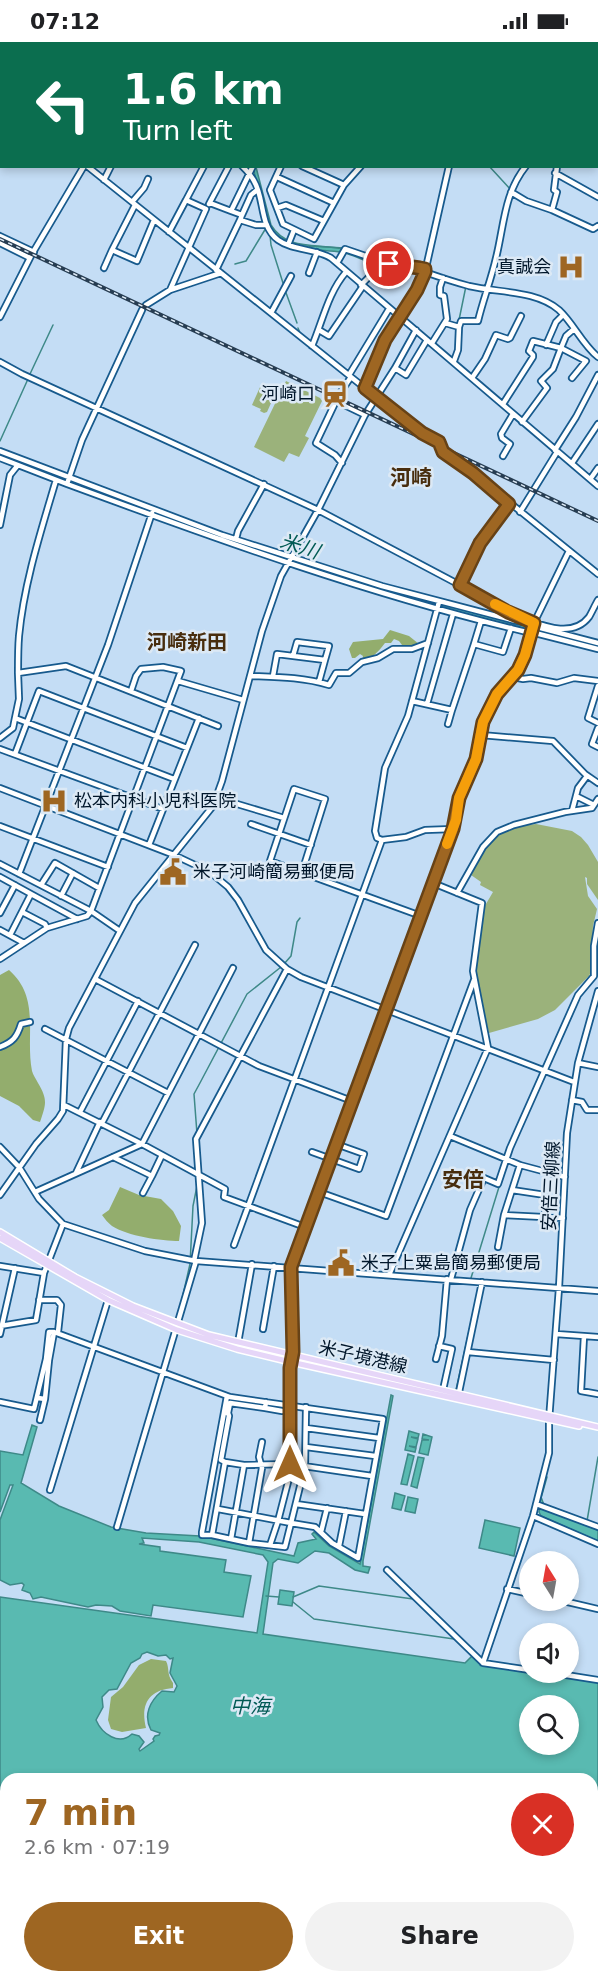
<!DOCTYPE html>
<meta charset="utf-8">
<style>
:root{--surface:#fff;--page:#f2f2f2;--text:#202124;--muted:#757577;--accent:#9e6622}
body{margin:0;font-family:"DejaVu Sans","Noto Sans JP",sans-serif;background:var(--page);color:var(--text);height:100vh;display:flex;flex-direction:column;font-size:22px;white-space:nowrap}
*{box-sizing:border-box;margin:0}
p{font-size:20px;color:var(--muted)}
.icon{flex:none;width:33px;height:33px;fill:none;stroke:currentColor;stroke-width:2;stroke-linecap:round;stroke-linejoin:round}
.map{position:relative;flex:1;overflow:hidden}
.panel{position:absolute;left:0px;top:1731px;width:598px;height:210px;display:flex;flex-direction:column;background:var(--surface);border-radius:18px 18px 0 0;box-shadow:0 3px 9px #0003}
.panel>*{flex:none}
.banner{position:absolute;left:0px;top:0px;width:598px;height:126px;box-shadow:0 3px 9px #0003;background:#0b6e4f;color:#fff;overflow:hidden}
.needle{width:39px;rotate:349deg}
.buttons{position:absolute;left:519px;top:1509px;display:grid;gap:12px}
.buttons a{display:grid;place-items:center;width:60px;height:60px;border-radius:50%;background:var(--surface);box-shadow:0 3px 9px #0003;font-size:30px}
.pin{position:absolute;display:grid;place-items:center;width:51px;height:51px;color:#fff;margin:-26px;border:3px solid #fff;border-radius:50%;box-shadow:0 2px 6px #0007}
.me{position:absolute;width:66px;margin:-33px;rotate:0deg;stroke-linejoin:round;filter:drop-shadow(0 0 4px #0008)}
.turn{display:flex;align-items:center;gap:21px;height:126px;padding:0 24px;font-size:27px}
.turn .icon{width:78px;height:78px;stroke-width:2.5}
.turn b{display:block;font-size:42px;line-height:51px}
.round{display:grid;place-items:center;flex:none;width:63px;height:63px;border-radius:32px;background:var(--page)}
.head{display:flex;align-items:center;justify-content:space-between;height:102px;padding:0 24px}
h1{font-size:36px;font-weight:700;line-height:45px;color:var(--accent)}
.button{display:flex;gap:12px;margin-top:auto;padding:12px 24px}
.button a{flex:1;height:69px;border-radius:36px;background:var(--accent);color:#fff;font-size:24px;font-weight:700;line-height:69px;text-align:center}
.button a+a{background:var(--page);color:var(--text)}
.status{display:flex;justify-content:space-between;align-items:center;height:42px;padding:0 30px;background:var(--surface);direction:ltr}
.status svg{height:16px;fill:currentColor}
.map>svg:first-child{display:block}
.green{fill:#9bb27b}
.forest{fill:#93ad6d}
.water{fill:#59bab1;stroke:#3e8988;stroke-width:1.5;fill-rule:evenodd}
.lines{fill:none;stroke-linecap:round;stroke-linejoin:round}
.stream{stroke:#3e8988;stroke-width:1.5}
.river{stroke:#59bab1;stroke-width:7}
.minor-casing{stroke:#175a8d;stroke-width:8}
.major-casing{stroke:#fff;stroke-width:8}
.minor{stroke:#fff;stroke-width:4.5}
.major{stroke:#e6d6f8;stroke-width:5}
.rail-casing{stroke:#273d52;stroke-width:4}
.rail{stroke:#dce9f5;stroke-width:1.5;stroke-dasharray:4.5;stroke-linecap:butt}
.route-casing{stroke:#674216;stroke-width:15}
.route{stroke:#9e6622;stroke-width:10}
.slow{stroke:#f59e0b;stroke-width:10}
.labels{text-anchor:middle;stroke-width:5;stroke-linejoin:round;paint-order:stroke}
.poi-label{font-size:18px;fill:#00162a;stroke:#dce9f5;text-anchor:start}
.street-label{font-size:18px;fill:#00162a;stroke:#dce9f5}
.water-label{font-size:20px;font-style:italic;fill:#025b55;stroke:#dce9f5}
.neighbourhood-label{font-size:20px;font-weight:bold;fill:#482d0d;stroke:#dce9f5}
.quarter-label{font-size:21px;font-weight:bold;fill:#482d0d;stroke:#dce9f5}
</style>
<div class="status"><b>07:12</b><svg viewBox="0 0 49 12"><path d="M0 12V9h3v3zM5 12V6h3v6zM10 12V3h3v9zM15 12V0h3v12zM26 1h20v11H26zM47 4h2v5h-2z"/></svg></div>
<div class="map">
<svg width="598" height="1941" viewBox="0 0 598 1941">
<rect width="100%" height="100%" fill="#c4ddf5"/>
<!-- green -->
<path class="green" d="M286,339L320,356L322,359L305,394L309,396L299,415L289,411L284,420L254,405Z
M261,343L276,350L267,370L264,371L260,369L261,367L252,363Z
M536,782L572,789L581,795L588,803L598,820V858L587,842V836L585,835L588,854L597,867L593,884L591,930L589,934L555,968L538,977L489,991L475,930L483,867L493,850L480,843L481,840L471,833C486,798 499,786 536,782Z"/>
<!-- forest -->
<path class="forest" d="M390,588L409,594L419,602L413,605L402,603L399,599L394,597L391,601H385C378,610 373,616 362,619L363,614L360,612L355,616H352L349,607L353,600L383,597Z
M9,928C41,956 25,993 32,1029C33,1033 36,1037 38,1041C48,1058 46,1062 40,1080L33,1078L19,1064L0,1054V933Z
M120,1145L139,1153L161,1157L173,1169L181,1184L179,1199C162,1199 127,1194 112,1184C108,1181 105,1177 102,1173L109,1168Z
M151,1617L166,1619C170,1627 166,1631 173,1641V1646C149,1648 140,1662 146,1686L122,1690L111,1687L108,1678L111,1655L123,1645L139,1623Z
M348,1935H400L403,1941H348Z"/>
<!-- water -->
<path class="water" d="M253,125H256L271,183C288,211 321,200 347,208C360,213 373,219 387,222C399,225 411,226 423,228V230C443,236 462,243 482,248C497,251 520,249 532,257C517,252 502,253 487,249C464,245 443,234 421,230C409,228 396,228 384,225C369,222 356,213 341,210C320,207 291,210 275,194C264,183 257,141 253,125Z
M391,1353L393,1354L363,1519V1524L370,1525L368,1531L355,1528L329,1511L315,1509L298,1521L278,1517L273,1521L263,1592L465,1621L472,1614L482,1623L598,1640V1941H410L408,1935H592V1737H6V1935H345L344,1941H0V1555L257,1591L268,1520L263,1513L199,1500L142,1496L144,1501L139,1502L160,1505V1509L226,1518L224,1530L251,1534L243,1575L153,1563L151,1574L120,1569L112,1564L96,1563L88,1565L41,1555L33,1557L30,1551L22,1548L24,1543L22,1541L10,1543L0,1538V1478L13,1443H10L0,1470V1409L23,1413L32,1383L37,1385L21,1441L59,1464L111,1485L146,1491L200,1494L294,1514L298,1501L316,1497L312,1492L314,1490L329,1504L360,1522ZM147,1610L158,1614L166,1613L170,1617L173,1616L170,1631L177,1644L174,1650L162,1649C150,1659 143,1673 151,1688L160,1691L159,1693L155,1694L153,1697L154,1699L140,1709L139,1707L144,1700L139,1694L132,1692C119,1704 102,1692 96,1678L103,1665L102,1655L109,1648L117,1647L131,1621L140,1616L142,1612ZM530,1664H568V1702H530Z
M409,1389L419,1392L418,1396L411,1395L418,1397L416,1405L409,1404L416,1406L415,1410L405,1408Z
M423,1392L432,1395L428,1413L419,1411L422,1398H429L422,1397Z
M408,1412L414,1414L407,1443L401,1442Z
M418,1415L424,1416L417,1446L411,1444Z
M395,1451L405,1454L401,1468L392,1466Z
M408,1455L418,1457L415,1471L405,1469Z
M541,1455L544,1463L570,1477L598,1488V1499L541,1474L539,1470L541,1462L540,1459Z
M485,1478L520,1486L514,1514L479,1506Z
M280,1548L294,1550L292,1564L278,1562Z"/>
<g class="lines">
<!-- stream -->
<path class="stream" d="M489,124L511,148
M531,158L540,161
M270,193L271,203L283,241
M309,206L310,204L344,206
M235,222L246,219L266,186
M285,248L297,281
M459,278L466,244
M298,286L300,291
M30,332L53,283
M0,399L28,337
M284,922L291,914L297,880L300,876
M197,1092L194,1052L201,1039L247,952L281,925
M471,1236L499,1145
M180,1266L190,1222L193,1164L197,1144
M456,1348L479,1244L477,1242
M541,1456L547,1435
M587,1479L598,1415
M266,1554L279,1555
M293,1555L319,1544L413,1557
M293,1560L314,1577L454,1597"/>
<!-- river -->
<path class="river" d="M0,412L190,484
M217,494L247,503
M343,534L449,566L564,594"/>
<defs>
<path id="minor" d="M126,0L128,2
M95,2L96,0
M161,2V0
M262,2V1
M308,2V0
M458,2V0
M479,2V0
M595,2L596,0
M0,55L2,57
M87,124L376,355L422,391L439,400L443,410L473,431L598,532
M242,124C247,129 251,133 254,139C265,157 259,184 278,198C293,209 315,206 331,216L598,444
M281,124L270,148L283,182L314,197L344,143L361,124
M302,124L344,143
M555,131L598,155
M277,135L334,161
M104,138L111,124
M511,150L526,159L552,168L557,150L554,148L557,124
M186,158L204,124
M132,160L144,146L148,137
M210,161L231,169L253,124
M209,162L229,124
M135,163L112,208L137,219L154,178
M277,166L286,163L324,179
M552,168L593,187L598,184
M231,169L242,173L240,178L256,183H267
M242,173L251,153L257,148
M169,190L186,158L206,167L170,248
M0,194L34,210
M0,201L30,216
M288,203L294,188
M337,221L345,207L389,222L425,227
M104,226L112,208
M216,228L240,178
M425,230C439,235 454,240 469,244C498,251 536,248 559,268C574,282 582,302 598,315
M309,231L317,210
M361,243L371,233L376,224L389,227V222
M146,263L170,248L221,231
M271,271L291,234
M0,275L32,212L84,124
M445,281L459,285L458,308L454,319
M459,285L461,279H478C483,258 491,238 496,216C504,184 504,151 526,124
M319,288L329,294L363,244
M416,288L395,326L406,333L427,298
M432,301L447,277L444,254L440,253V245L443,236
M546,303L556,280L563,273
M312,304C323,278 328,251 346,230
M0,320L22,332L318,468L524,577C544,584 573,596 589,575C592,570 595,563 598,558
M349,333L389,267
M472,336L485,317L496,293L508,297L510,296L521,274
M572,336L586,319L561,306L566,294L574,287
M365,346L385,298L417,248L425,230L449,124
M340,351L351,335
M503,362L533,315V313L529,309L533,299L561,306L553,327L541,339L547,346L522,380
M555,408L576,375L598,333
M0,409L222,493L382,544L512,578L522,580L524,577
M503,414L510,402L502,396L501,392L513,372
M0,416L18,423
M342,421L335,413L316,401L336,359L365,373
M572,421L598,382
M591,436L598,426
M67,442C219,498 373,554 531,591
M520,470L557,410
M0,483L10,433L18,423L67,442L82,398L142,268
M236,497L238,489L264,442
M460,543L480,501L509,462
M481,579L474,602L503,610L511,586
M533,584L598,601
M531,590L598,607
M293,614L297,600L329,604L325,618
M18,631C18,619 18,606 19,594C24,541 41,489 56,438
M250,634C276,635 303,635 329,643L336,631H349L362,620L378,616L393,607H412L428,601
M273,634L277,612L325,618L319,640
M513,635L523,637L531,636L557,641L574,636L598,639
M178,639L243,658
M598,644L588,676L598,681
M412,659L452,668L474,602
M427,662L453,572
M448,682L452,668
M598,686L592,702L598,705
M481,693L553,699L585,732L598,741
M0,696L13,686L15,676
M0,707L163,767
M15,712L39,649L187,706
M174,737L15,676L19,657L18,631L66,624L218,684
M0,746L174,813L210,830L228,845L238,858L266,908L287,927L301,935L574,1040
M576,754L594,763
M217,756L284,776
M572,769L578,746L587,734
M251,782L311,803
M0,784L108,825
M382,798L406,795L425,788L453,787
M149,803L199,676
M0,822L91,869L120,889
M302,830L325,757L294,747L270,819L421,874
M19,832L108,603L152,471
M0,835L31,852
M41,843L55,821L99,846
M457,851L483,805L497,790L514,783L565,770L592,766L598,757
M61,854L73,831
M22,870L45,882L47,886
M0,871L15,843
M0,888L24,901
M10,893L31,852L77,877
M0,917L47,886L87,874L91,869L181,629L163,625L141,627L136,634L131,649
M95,937L259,1024L352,1059
M45,987L168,1051
M0,1005C13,1000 17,995 21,982L30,980
M578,1021L598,1025
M572,1058L582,1060L587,1068H598
M64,1063L142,1102L225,1147L224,1155L305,1185
M80,1070L138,959
M102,1081L195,903
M450,1094L520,1123L504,1173L498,1205
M0,1105L19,1125L39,1157L63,1182L145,1209L196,1219L598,1249
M312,1110L359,1127L364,1112L336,1102
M113,1115L152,1134L162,1113
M520,1123L565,1135
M76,1131L100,1080
M512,1148L545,1153V1175
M35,1150L142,1102L233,926
M319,1150L386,1174L474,938
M143,1151L152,1134
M0,1153L36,1102L58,1077L63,1069L66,997L69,986L126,878L135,861L213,764L222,739L262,589L281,534L318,468L365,373L395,326
M504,1173L563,1176
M234,1203L382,798L377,796L375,789L385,726L408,674L439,560
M194,1219L202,1181L196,1097L287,927
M0,1224L44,1231L63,1182
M389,1233L488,1006L473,929L482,861L433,841
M451,1237L470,1168L484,1136L498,1142L510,1106L578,953L594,934V904L598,881
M39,1258H57L61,1263L58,1290
M0,1284L36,1278L44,1231
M263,1287L274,1224
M0,1292L15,1226
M556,1292L584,1294L581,1349L598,1352
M584,1294L598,1295
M238,1301L252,1222
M439,1304L452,1307L443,1348
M468,1310L554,1318
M47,1317L49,1318L54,1290
M436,1317L442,1294L447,1237
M458,1355L482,1240
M38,1356L45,1357L49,1318
M0,1360L34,1367L46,1317L49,1290H54L230,1355L383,1377L358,1516L332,1501L315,1485L291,1481L285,1505L249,1501L212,1493L225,1420L244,1423L290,1422L372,1434
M265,1366L282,1369
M40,1378L45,1357
M306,1386L379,1396
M306,1405L375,1414
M225,1420L221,1418L229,1374L228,1371L230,1361L265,1366L266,1360
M50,1448L108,1258
M296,1462L365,1472
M536,1462L598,1485
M218,1467L291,1481L305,1424L306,1365
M533,1474L598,1502
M117,1485L196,1219
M321,1490L327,1466
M212,1493H202V1490L227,1354
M231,1497L244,1423
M249,1501L262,1426L259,1415L262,1400
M270,1503L278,1479L288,1440L290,1422V1326L293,1310L291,1225L453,787L459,756L465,747L475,717L483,680L497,652L518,628L525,613L532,585L569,509
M339,1504L346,1469
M387,1528L483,1621L530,1628
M507,1547L530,1552
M559,1558L598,1567
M483,1621L533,1474L549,1411V1378L559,1246L567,1091L578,1021L598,949
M547,1630L598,1638
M403,1935L406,1941"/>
<path id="major" d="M327,0L330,2
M572,0L573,2
M597,83L598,86
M597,99L598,103
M597,109H598
M0,1190L75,1235L133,1264L209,1293L598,1385
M0,1196L108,1258L177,1288L237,1307L291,1320L579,1384"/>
</defs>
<!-- minor casing -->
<use href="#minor" class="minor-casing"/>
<!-- major casing -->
<use href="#major" class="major-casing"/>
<!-- minor -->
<use href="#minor" class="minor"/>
<!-- major -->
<use href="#major" class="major"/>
<defs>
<path id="rail" d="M0,197L598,479"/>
</defs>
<!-- rail casing -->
<use href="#rail" class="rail-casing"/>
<!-- rail -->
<use href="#rail" class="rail"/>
</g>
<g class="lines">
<defs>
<path id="route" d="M290,1422V1326L293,1310L291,1225L453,787L459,756L476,717L483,680L497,652L518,628L525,613L534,581L508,570L460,543L480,501L509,462L473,431L443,410L439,400L422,391L365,346L385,298L417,248L425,230V227L420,226L389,222"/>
</defs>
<!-- route casing -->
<use href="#route" class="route-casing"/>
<!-- route -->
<use href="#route" class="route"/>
<!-- slow -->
<path class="slow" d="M447,802L456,778L459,756L476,717L483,680L497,652L518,628L525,613L534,581L495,562"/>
</g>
<!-- icons -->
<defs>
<symbol id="hospital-bare" viewBox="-9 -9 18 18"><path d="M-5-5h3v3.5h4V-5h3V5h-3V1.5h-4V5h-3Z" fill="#9e6622" stroke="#dce9f5" stroke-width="2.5" paint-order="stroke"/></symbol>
<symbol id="station-bare" viewBox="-9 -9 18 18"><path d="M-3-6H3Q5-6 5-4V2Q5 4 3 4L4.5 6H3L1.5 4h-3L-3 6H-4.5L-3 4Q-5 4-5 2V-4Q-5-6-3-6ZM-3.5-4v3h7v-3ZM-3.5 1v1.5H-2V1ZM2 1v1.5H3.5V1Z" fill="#9e6622" stroke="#dce9f5" stroke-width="2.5" paint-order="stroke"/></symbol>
<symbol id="civic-bare" viewBox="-9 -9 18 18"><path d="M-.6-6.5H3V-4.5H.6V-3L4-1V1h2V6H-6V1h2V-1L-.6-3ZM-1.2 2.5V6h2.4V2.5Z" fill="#9e6622" stroke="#dce9f5" stroke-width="2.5" paint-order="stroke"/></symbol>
</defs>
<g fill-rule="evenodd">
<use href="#hospital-bare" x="552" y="206" width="38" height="38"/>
<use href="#station-bare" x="316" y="333" width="38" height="38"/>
<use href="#hospital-bare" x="35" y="740" width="38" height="38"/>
<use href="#civic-bare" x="154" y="811" width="38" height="38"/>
<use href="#civic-bare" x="322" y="1202" width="38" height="38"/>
</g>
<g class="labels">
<!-- poi labels -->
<g class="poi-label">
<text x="551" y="231" text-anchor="end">真誠会</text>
<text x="315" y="358" text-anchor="end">河崎口</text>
<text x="74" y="765">松本内科小児科医院</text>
<text x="193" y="836">米子河崎簡易郵便局</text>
<text x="361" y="1227">米子上粟島簡易郵便局</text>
</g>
<!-- street labels -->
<g class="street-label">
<text transform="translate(551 1144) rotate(-87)" y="6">安倍三柳線</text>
<text transform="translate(363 1315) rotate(13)" y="6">米子境港線</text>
</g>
<!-- water labels -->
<g class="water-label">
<text transform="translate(300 504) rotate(18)" y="7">米川</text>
<text x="250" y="1671">中海</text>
</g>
<!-- neighbourhood labels -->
<g class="neighbourhood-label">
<text x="187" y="607">河崎新田</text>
</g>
<!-- quarter labels -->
<g class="quarter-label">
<text x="411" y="443">河崎</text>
<text x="463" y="1145">安倍</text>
</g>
</g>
</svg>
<div class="buttons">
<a><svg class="needle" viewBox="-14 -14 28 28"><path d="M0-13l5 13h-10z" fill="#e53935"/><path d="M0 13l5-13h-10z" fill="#757577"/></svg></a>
<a><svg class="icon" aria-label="sound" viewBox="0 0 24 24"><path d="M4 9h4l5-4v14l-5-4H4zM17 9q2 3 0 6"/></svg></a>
<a><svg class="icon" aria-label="search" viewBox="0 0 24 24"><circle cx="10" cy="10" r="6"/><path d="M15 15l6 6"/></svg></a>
</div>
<div class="pin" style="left:389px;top:222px;background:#d93025"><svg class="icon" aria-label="arrive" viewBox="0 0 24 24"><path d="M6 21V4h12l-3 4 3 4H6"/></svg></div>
<svg class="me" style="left:290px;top:1422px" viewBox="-20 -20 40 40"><path d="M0-17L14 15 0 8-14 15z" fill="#9e6622" stroke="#fff" stroke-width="4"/></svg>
<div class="banner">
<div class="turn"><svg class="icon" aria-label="left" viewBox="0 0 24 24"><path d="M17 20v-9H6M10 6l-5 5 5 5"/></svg><div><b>1.6 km</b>Turn left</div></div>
</div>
<section class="panel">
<div class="head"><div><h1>7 min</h1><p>2.6 km · 07:19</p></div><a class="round" style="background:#d93025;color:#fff"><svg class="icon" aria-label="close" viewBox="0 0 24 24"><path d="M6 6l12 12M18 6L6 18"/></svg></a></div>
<div class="button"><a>Exit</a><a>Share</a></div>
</section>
</div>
